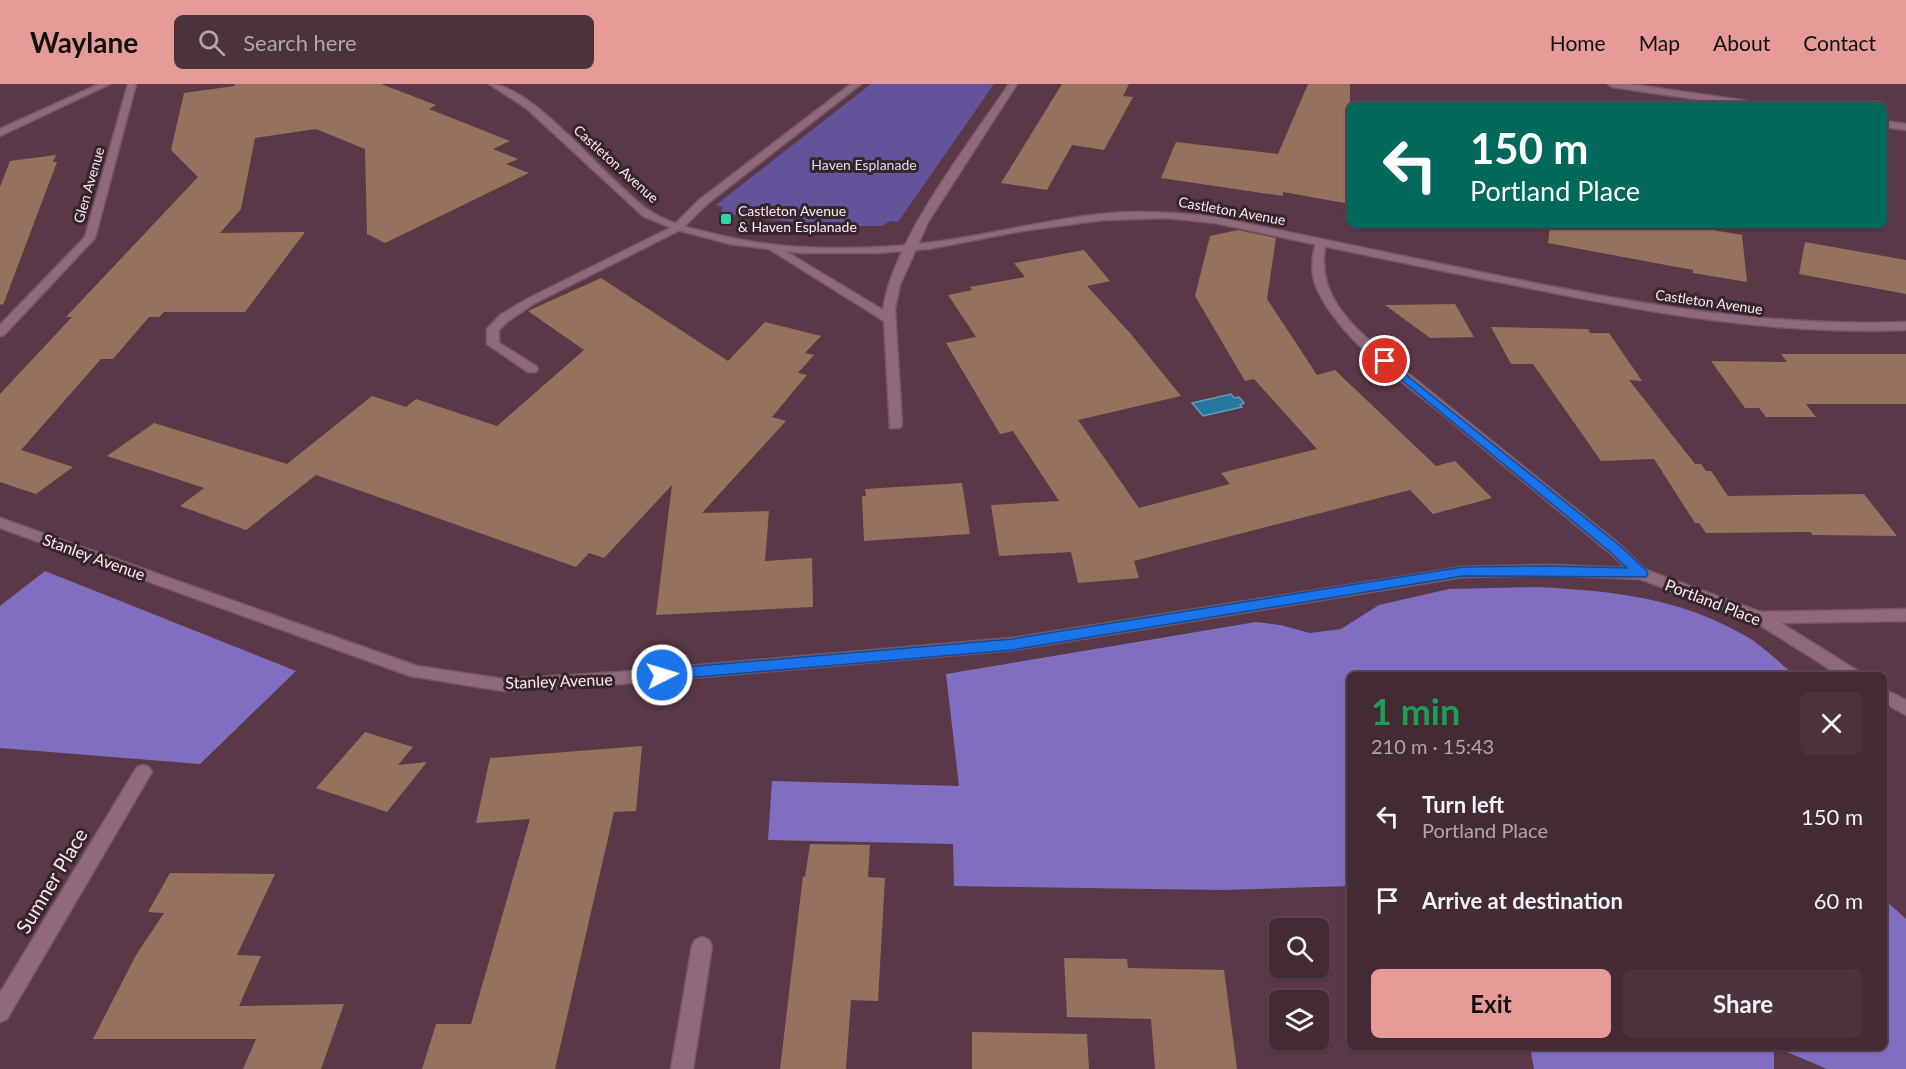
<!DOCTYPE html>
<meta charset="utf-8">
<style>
:root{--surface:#442a35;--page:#4b323d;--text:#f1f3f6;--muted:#afa7ad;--line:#5c4650;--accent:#e69b98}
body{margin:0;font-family:Lato,sans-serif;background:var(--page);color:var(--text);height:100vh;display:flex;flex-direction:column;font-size:22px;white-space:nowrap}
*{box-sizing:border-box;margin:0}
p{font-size:20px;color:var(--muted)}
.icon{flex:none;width:33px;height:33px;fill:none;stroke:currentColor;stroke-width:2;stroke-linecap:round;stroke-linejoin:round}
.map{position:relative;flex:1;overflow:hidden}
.side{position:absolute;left:1347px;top:588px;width:540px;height:378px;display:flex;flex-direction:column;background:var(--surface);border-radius:9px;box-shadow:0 2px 4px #0004,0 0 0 2px var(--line)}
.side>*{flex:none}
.hud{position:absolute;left:1347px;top:18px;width:540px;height:126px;border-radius:9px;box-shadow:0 2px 4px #0004,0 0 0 2px var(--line);background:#00695c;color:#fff;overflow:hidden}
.tools{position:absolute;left:1269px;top:834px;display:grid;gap:12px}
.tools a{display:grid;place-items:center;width:60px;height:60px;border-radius:9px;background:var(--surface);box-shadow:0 2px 4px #0004,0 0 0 2px var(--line);font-size:30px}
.pin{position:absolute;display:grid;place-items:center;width:51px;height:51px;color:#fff;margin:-26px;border:3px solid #fff;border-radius:50%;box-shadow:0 2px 6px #0007}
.me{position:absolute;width:66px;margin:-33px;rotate:85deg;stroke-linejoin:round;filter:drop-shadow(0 0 4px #0008)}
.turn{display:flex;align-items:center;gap:21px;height:126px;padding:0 24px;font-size:27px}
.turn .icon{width:78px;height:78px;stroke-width:2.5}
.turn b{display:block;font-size:42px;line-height:51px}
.round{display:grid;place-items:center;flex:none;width:63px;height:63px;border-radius:9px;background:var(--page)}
.overview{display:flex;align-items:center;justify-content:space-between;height:102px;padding:0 24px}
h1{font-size:36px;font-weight:700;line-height:45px;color:#1e9e55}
.action{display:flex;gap:12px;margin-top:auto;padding:12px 24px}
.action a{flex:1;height:69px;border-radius:9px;background:var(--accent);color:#111;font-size:24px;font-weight:700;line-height:69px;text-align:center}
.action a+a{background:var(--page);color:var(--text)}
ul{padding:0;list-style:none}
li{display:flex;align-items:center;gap:18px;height:84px;padding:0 24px}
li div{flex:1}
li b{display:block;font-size:22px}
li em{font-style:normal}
header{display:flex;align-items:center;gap:36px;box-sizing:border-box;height:84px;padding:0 30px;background:var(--accent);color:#111}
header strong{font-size:28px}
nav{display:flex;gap:33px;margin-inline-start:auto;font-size:21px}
.search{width:420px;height:54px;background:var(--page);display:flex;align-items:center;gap:15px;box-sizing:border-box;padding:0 21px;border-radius:9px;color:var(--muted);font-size:22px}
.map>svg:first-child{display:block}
.green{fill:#62539a}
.forest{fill:#806fc0}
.water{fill:#26799e;stroke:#679ab7;stroke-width:1.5}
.building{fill:#95725d}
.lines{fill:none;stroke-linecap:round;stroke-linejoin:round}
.lane-casing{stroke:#755765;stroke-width:3}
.street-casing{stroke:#755765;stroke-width:3}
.secondary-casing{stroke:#755765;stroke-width:3}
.lane{fill:#906a7a;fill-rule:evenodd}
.street{fill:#906a7a;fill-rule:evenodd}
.secondary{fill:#906a7a;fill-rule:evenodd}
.route{fill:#1a73e8;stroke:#114b97;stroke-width:1.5}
.poi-dot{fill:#2ad5ac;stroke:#35252c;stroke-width:2}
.labels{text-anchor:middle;stroke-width:6;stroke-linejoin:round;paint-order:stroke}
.far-street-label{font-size:14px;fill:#ffe8f1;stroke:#35252c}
.far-park-label{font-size:14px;fill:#dedbf1;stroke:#35252c}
.far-poi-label{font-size:14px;fill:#ffe8f1;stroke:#35252c;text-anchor:start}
.street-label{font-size:16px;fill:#ffe8f1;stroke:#35252c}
.near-street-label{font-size:20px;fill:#ffe8f1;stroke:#35252c}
</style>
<header>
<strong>Waylane</strong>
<div class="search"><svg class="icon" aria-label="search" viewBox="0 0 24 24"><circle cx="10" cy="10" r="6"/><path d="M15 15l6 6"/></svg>Search here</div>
<nav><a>Home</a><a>Map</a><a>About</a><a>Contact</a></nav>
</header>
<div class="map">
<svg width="1906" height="985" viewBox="0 0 1906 985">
<rect width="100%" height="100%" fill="#5b3847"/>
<!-- green -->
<path class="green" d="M871,0H994L898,138L891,137L881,142H827L727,130L721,127L723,123L716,121Z"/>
<!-- forest -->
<path class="forest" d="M45,487L296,587L200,680L0,664V522Z
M1538,503C1612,507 1677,513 1744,551C1762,561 1778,578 1795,591H1350V802L1223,806L954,802L953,760L768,756L772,697L959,702L946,590L1256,538L1280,541L1310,549L1341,545L1379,521L1449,505Z
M1884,815L1906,835V985H1827L1775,963H1884Z
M1530,963H1774V985H1534Z"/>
<!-- water -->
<path class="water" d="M1231,310L1234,314L1239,313L1244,319L1240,321L1242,323L1203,332L1192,319Z"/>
<!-- building -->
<path class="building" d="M235,0H381L436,21L429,25L510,57L493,65L518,75L506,80L529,89L385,159L367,150L365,65L316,45L255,54L241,125L220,149L305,148L245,228H164L159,233H149L113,275H101L21,366L73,383L36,410L0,398V310L72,233H66L198,93L171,66L184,9L234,2Z
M1062,0H1129L1123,12L1133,13L1104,66L1072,61L1047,106L1001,99Z
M1308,0H1350V120L1283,108V112L1161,94L1176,58L1278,70Z
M56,71L53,78H57L51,94L3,221L0,220V103L10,77Z
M1550,141H1684L1742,151L1747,198L1693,189V186L1548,159Z
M1238,146L1276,154L1267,215L1317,291L1335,286L1436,382L1455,377L1492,414L1433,430L1410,406L1134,477L1139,494L1078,499L1071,468L999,472L991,421L1059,417L1013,347L1000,350L946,259L976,253L948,211L972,206L970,203L1025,193L1014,179L1084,166L1110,197L1087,202L1130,249L1181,312L1078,336L1139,424L1230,400L1221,389L1317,365L1254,295L1245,297L1195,212L1210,152Z
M1805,158L1906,176V210L1799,190Z
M601,194L728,277L765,238L821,252L805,269L814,271L798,289L807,291L772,333L786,337L702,429L769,427L765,477L812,474L813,523L656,531L672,401L604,474L589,469L576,483L316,391L246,446L180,422L204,404L107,372L154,339L287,380L372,312L406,323L416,315L497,342L584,266L528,227Z
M1455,220L1474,253L1430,254L1385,221Z
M1491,243L1588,245L1590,249H1609L1642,297L1629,296L1695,380H1701L1706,387H1711L1728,412L1864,410L1897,452L1812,451L1811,448L1706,449L1699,439H1695L1654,375L1601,377L1533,280H1511Z
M1781,270H1906V320H1806L1816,333H1766L1759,324H1745L1711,277L1787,278Z
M962,399L970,450L864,457L862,412H866L865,405Z
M365,648L413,663L398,681L427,678L387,728L316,704Z
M642,662L636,727L614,728L555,985H422L436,940H471L530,735L476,739L490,674Z
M810,760L870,761L868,793L885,794L878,917L851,916L846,985H780L803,792L805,793Z
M170,789L275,790L237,871L261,872L239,922L344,920L321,985H243L256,955H93L136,871L164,829L148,828Z
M1064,874L1127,875L1128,884L1224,886L1237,985H1155L1151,935L1067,933Z
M972,948L1087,950L1089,985H972Z"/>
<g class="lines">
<defs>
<path id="lane" d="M678,140L682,141V145L535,219L508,237L499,246V259L536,282L538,285L536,288H528L487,260V245L500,231L527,215Z"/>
<path id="street" d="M128,0H136L95,154L4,251L0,252V241L85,153Z
M851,0H861L707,120L682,145H674V141L699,116Z
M1009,0H1017L928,138L900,201L895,225L902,341L900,344H890L884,237L766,163L767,161H775L883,226C892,157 969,60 1009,0Z
M1608,0H1630L1754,18L1759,21H1735L1612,3Z
M1884,37L1906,40V46L1884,43Z
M1321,155L1326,158C1314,212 1353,242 1389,274L1619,460L1646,486L1761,528L1906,525V537L1781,539L1858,587L1860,591H1839L1755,538L1640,495L1549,491L1463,493L1013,566L620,600L503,607L410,592L0,444V434L417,582L503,595L620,588L1013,554L1463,483L1549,481L1626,484L1609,468C1552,421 1496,375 1440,328C1398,294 1346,260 1320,211C1310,193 1311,177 1316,158Z
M1884,605L1906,616V631L1884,619Z
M143,681L149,683L152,688L149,693L7,935L0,938V909L137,683Z
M702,853L709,856L712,862L693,985H671L692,862L695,856Z"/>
<path id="secondary" d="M99,0H110L0,52V45Z
M489,0C534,0 610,101 650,127C672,142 703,147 728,153C787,167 867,166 927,159C986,152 1043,136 1102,130C1140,126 1177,129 1215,133C1313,153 1411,174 1509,194C1645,221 1766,243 1906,238V246C1766,251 1645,228 1509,200C1411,181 1313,160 1215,139L1167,134L1103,136L1022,147L928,165L876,169H802L730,160L674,145L643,132L526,24Z"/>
</defs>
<!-- lane casing -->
<use href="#lane" class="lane-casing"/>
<!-- street casing -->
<use href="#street" class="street-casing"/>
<!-- secondary casing -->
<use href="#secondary" class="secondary-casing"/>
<!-- lane -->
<use href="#lane" class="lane"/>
<!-- street -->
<use href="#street" class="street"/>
<!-- secondary -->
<use href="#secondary" class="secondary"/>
</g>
<!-- route -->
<path class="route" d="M1385,274L1619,461L1646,486L1648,490L1646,493L1463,492L1012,566L662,596L656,595L654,591L656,587L662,585L1012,555L1463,483L1549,482L1627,484L1609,467L1381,279L1379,277Z"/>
<!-- markers -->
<rect class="poi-dot" x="720" y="129" width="12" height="12" rx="3"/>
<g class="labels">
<!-- far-street labels -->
<g class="far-street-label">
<text transform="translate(616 80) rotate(42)" y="5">Castleton Avenue</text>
<text transform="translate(89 101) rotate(-74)" y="5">Glen Avenue</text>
<text transform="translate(1232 127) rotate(10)" y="5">Castleton Avenue</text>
<text transform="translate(1709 218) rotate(8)" y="5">Castleton Avenue</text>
</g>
<!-- far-park labels -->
<g class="far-park-label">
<text x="864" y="86">Haven Esplanade</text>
</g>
<!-- far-poi labels -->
<g class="far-poi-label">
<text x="738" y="132">Castleton Avenue<tspan x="738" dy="16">&amp; Haven Esplanade</tspan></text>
</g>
<!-- street labels -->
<g class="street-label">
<text transform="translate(94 473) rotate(20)" y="6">Stanley Avenue</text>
<text transform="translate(1713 518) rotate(21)" y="6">Portland Place</text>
<text transform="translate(559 597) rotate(-2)" y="6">Stanley Avenue</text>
</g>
<!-- near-street labels -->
<g class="near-street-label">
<text transform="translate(52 797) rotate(-59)" y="7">Sumner Place</text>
</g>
</g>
</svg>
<div class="tools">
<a><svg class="icon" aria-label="search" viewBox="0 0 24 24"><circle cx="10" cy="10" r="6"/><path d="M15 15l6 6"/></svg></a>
<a><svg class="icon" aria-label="layers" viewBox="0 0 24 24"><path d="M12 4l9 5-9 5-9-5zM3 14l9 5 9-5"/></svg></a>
</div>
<div class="pin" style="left:1385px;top:277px;background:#d93025"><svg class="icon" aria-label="arrive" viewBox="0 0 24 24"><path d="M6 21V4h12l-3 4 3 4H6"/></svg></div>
<svg class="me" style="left:662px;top:591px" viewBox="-20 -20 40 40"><circle r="17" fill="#1a73e8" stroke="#fff" stroke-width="3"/><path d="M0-11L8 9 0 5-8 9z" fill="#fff"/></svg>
<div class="hud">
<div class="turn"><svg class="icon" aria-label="left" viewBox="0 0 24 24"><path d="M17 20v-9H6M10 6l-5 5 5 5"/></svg><div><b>150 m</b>Portland Place</div></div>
</div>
<section class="side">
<div class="overview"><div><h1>1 min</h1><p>210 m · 15:43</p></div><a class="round"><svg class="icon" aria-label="close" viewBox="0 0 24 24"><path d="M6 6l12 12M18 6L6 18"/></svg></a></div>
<ul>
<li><svg class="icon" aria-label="left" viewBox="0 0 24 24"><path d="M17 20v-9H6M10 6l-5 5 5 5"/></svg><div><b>Turn left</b><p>Portland Place</p></div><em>150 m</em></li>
<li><svg class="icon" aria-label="arrive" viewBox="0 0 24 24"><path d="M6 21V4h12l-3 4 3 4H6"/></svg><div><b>Arrive at destination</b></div><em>60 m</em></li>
</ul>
<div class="action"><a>Exit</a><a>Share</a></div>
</section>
</div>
